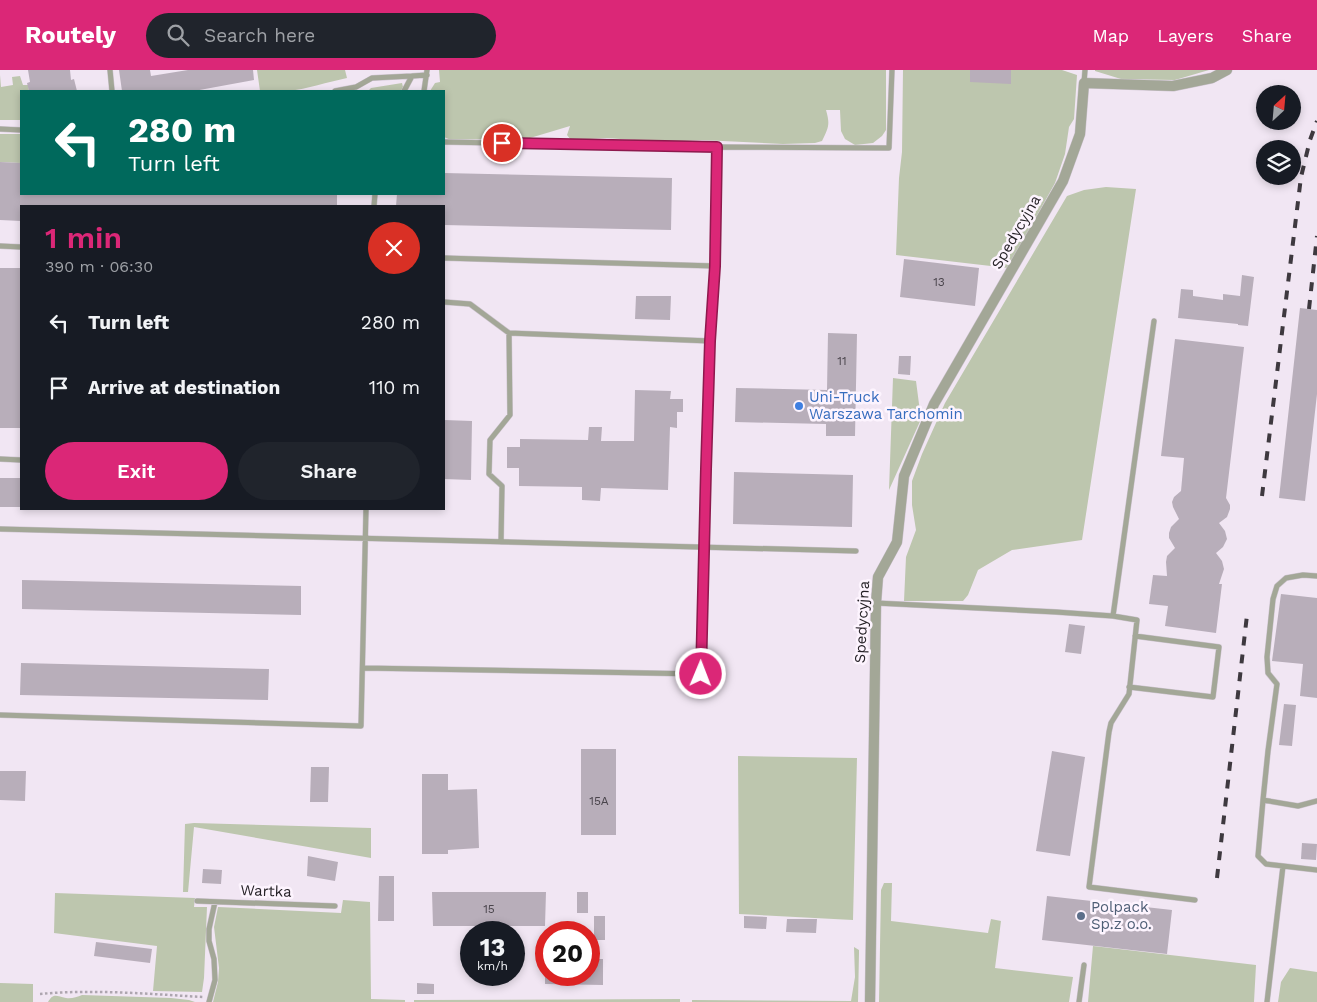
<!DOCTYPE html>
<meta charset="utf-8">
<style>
:root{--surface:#171b24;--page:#20242c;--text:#f1f3f6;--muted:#9ea1a6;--accent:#db2777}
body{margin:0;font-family:"Work Sans",sans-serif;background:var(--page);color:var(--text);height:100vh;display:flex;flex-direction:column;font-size:19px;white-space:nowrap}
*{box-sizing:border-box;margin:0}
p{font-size:16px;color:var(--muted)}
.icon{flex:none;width:28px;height:28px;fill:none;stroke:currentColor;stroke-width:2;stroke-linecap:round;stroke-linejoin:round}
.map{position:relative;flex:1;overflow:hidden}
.drawer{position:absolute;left:20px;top:135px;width:425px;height:305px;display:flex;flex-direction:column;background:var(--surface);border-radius:0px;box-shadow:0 2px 8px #0003}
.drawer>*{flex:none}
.hud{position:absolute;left:20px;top:20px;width:425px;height:105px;border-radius:0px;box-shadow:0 2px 8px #0003;background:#00695c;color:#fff;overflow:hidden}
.needle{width:32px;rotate:26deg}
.fabs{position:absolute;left:1256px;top:15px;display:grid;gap:10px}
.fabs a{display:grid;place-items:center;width:45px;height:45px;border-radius:50%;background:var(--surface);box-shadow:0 2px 8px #0003;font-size:25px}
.speed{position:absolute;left:460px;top:851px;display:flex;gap:10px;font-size:25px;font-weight:700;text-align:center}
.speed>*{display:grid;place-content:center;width:65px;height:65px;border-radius:50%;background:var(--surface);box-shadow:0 2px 8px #0003;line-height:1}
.speed small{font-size:12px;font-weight:400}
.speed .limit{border:8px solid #d22;background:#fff;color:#111}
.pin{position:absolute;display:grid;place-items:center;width:42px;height:42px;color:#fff;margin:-21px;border:2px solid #fff;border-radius:50%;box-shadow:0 1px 5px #0007}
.me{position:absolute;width:55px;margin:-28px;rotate:1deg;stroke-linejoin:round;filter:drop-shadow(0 0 4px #0008)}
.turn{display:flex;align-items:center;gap:18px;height:105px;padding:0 25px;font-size:22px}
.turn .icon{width:65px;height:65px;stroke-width:2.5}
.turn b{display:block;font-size:35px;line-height:42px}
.round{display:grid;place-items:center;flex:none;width:52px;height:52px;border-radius:26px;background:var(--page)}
.overview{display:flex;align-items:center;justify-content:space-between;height:85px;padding:0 25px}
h1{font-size:30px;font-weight:600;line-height:38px;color:var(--accent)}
.cta{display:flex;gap:10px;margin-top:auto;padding:10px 25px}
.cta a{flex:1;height:58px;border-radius:30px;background:var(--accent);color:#fff;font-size:20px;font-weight:600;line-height:58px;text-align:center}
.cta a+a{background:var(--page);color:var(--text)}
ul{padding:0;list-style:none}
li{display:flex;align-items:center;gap:15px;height:65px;padding:0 25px}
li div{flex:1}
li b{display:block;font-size:19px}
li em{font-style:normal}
header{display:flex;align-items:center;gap:30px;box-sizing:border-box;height:70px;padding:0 25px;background:var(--accent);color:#fff}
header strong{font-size:24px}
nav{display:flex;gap:28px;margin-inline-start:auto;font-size:18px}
.search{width:350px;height:45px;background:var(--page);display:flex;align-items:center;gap:12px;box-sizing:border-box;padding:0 18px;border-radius:28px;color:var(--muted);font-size:19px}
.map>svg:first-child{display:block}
.green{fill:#bdc6ae}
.building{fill:#b8aeba}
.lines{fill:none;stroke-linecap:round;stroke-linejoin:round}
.service-casing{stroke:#ccc3ce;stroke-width:6}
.minor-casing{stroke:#ccc3ce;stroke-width:11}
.path{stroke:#ada5af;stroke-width:2.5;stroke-dasharray:2.5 2.5;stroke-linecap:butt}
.service{stroke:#a3a797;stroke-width:5}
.minor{stroke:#a3a797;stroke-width:10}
.rail{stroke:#3e393f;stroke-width:4;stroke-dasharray:9 9;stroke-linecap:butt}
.route-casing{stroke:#8e194d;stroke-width:12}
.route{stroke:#db2777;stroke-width:9}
.shop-dot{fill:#3f7fe0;stroke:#fdf4fe;stroke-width:2}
.service-dot{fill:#5c6f8a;stroke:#fdf4fe;stroke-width:2}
.labels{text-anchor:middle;stroke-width:5;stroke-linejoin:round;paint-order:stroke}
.number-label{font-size:12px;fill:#4a454c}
.street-label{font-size:15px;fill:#262227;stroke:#fdf4fe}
.shop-label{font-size:15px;fill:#366cbe;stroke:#fdf4fe;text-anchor:start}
.service-label{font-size:15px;fill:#4e5e75;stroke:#fdf4fe;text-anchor:start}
</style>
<header>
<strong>Routely</strong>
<div class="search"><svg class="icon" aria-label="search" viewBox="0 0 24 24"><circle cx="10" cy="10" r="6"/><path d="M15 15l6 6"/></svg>Search here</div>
<nav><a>Map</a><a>Layers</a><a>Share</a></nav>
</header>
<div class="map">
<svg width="1317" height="932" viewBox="0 0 1317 932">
<rect width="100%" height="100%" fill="#f1e6f3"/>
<!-- green -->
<path class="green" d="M257,0H345L347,8C327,12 308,19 288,21C279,22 269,21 260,21Z
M439,0H886V60L882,66L873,73L855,75L845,69L841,61L840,40H826C830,54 829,57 822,71L815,73L783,74L702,70L662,72L607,68L571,70L567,65L570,56L530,68L451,70L444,67V21H430L435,13L440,12Z
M903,0H1062L1077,5L1074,49L1069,57L1065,84L1055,113L1008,198L896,185L899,108L902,82Z
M1095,0H1209L1175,10L1121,9L1095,1Z
M0,5L1,17L13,15L12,7L20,6L23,15H28L29,21H21V50H0Z
M402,13L403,17L401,21H368L371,18Z
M0,64H21V93L0,92Z
M1106,117L1136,119L1082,470L1012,480L978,500L968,525L963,531H904L906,487L916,460L912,435V411L922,384L945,333L1067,126L1084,120Z
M893,308L916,311L919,334L922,347L889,420Z
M738,686L857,688L853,850L739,844Z
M194,753L371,758V788L194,757L188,822H183L185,754Z
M884,813H892L891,851L988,863L991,849L1001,851L995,898L1073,907L1069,932H879L881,820Z
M55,823L195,828L194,837H207L204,908L202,922L153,921L157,876L54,863Z
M343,830L370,832L371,929L405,930V932H213L218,912L219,898L214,857L218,837L341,843Z
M1093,876L1256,895L1254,932H1088Z
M854,877L859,880V883L858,932H692V930L851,931L855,907Z
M1290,898L1317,902V932H1278L1281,912Z
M0,913L33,914V932H0Z
M82,925L171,928L189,930L195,932H48C54,922 57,927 66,928C71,929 77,927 82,925Z
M680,929V932H414V930Z"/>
<!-- building -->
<path class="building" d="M28,0H70L71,10L74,9L77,21H29L27,13L30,12Z
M119,0H150L151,6L188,0H253L254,10L194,21H122Z
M970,0H1011V14L970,12Z
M0,92L21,93V124H337V136H21V151L0,150Z
M444,103L672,108L671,160L444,155V136H396L397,124H444Z
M904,189L979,198L975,236L900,227Z
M0,198H21V358H0Z
M1242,205L1254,207L1248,256L1238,255V254L1178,248L1181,219L1193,220V226L1223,230V224L1240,226Z
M636,226H671L670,250L635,249Z
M1300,238L1317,240V324L1305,431L1279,428Z
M828,263L857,264L855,366H826V354L735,352L736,318L827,320Z
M1175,269L1244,277L1226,428L1230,435V439L1227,447L1219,453L1225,461L1227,469L1223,477L1216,483L1222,491L1224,499L1219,514H1222L1216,563L1165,556L1168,536L1149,534L1153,505L1167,506L1166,492L1167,486L1175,478L1169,468V463L1171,457L1179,449L1173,437L1172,432L1174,427L1181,421L1184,388L1161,386Z
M899,286H911L910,305L898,304Z
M635,320L671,321L670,329H683V342H677V358L670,357L668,420L601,418L600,431L582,430V417L519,416V398H507V377H520V369L588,370L589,357H602L601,371H634Z
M444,350L472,351L471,410L444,409Z
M734,402L853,405L852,457L733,454Z
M0,408H21V437H0Z
M22,510L301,516V545L22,539Z
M1281,524L1317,528V628L1300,626L1303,594L1272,591Z
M1069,554L1085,556L1081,584L1065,582Z
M21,593L269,599L268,630L20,625Z
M1284,634L1296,635L1292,676L1279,675Z
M581,679H616V765H581Z
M1052,681L1085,687L1070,786L1036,781Z
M311,697H329L328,732H310Z
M0,701H26L25,731L0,730Z
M422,704H448V720L477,719L479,778L448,780V784H422Z
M1302,773L1317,774L1316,790L1301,789Z
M308,786L338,792L335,811L307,806Z
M203,799L222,800L221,814L202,813Z
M379,806H394V851H378Z
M432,822H546L545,856H433Z
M577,822H588V843H577Z
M1047,826L1172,840L1167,884L1042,870Z
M594,846H605V870H594Z
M744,846L767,847L766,859L744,858Z
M787,849H817L816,863L786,862Z
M96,872L152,879L150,893L94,886Z
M589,889H603V915L545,914V905H589Z
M417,913L434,914V924H417Z"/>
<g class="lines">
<defs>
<path id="service" d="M110,0L112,21
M1084,13L1085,0
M335,21L356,17L372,8L412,6
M404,21L412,6L427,5
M424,21L427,0
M0,59L21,60
M444,72L717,77L889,78L892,0
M374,136L375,124
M0,176L21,177
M444,188L715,196
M444,232L470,234L509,263L710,271
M0,389L21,390
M0,459L856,481
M501,472L502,416L489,404L490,370L510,345L509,263
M1317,506L1303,505L1286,508L1277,516L1273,529L1267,587L1268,603L1277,614L1268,681L1263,730L1298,736L1317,731
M876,533L1056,542L1113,546L1154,251
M1113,546L1137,550L1129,624L1111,653L1109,662L1089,817L1195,830
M363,598L701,604L706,380L710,271L715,196L717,77
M1129,617L1213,627L1219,577L1135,566
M0,645L361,656L366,439
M1263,730L1258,786L1266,794L1283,796
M197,831L335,836
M209,932L215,910L214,889L209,871V859L215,832
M1079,932L1084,895
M1267,932L1283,796L1317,800"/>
<path id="minor" d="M870,932L876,533L878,507L897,472L904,406L934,334L1063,111L1080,64L1084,13L1173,16L1212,8L1227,0"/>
</defs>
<!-- service casing -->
<use href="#service" class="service-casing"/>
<!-- minor casing -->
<use href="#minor" class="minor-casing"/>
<!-- path -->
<path class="path" d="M40,924C94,919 149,924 203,927"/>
<!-- service -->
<use href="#service" class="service"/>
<!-- minor -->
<use href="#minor" class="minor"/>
<!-- rail -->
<path class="rail" d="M1309,239L1317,166
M1262,426L1301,107L1310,70L1317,51
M1217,808L1247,545"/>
</g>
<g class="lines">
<defs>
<path id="route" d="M502,73L717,77L715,196L710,271L706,399L701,604"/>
</defs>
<!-- route casing -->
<use href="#route" class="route-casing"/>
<!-- route -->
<use href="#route" class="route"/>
</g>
<!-- markers -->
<circle class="shop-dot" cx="799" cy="336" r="5"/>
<circle class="service-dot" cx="1081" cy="846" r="5"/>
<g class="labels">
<!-- number labels -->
<g class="number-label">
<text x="939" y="216">13</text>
<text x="842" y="295">11</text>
<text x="599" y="735">15A</text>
<text x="489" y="843">15</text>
</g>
<!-- street labels -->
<g class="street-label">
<text transform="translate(1016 162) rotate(-60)" y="5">Spedycyjna</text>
<text transform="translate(862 552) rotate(-87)" y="5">Spedycyjna</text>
<text transform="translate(266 821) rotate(2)" y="5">Wartka</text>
</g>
<!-- shop labels -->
<g class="shop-label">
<text x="809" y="332">Uni-Truck<tspan x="809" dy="17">Warszawa Tarchomin</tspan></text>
</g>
<!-- service labels -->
<g class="service-label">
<text x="1091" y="842">Polpack<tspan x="1091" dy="17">Sp.z o.o.</tspan></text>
</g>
</g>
</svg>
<div class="fabs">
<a><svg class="needle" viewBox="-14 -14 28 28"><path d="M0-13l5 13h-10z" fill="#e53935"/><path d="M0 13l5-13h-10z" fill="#9ea1a6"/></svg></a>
<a><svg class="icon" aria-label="layers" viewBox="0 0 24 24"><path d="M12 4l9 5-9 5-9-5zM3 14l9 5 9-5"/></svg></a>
</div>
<div class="speed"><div>13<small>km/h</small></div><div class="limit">20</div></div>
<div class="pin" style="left:502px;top:73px;background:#d93025"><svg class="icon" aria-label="arrive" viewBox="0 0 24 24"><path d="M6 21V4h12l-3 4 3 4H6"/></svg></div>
<svg class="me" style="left:701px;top:604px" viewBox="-20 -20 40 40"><circle r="17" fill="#db2777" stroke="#fff" stroke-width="3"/><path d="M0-11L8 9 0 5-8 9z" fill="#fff"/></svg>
<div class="hud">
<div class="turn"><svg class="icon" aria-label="left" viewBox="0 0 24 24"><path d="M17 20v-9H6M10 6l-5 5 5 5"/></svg><div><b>280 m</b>Turn left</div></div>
</div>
<section class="drawer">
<div class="overview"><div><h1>1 min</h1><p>390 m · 06:30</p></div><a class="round" style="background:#d93025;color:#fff"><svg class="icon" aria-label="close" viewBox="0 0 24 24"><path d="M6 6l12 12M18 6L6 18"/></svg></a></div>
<ul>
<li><svg class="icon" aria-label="left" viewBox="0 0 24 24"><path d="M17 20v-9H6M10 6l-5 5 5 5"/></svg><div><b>Turn left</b></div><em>280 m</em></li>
<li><svg class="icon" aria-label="arrive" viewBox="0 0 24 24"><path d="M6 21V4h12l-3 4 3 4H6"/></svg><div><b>Arrive at destination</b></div><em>110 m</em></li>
</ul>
<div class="cta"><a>Exit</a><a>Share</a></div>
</section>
</div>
